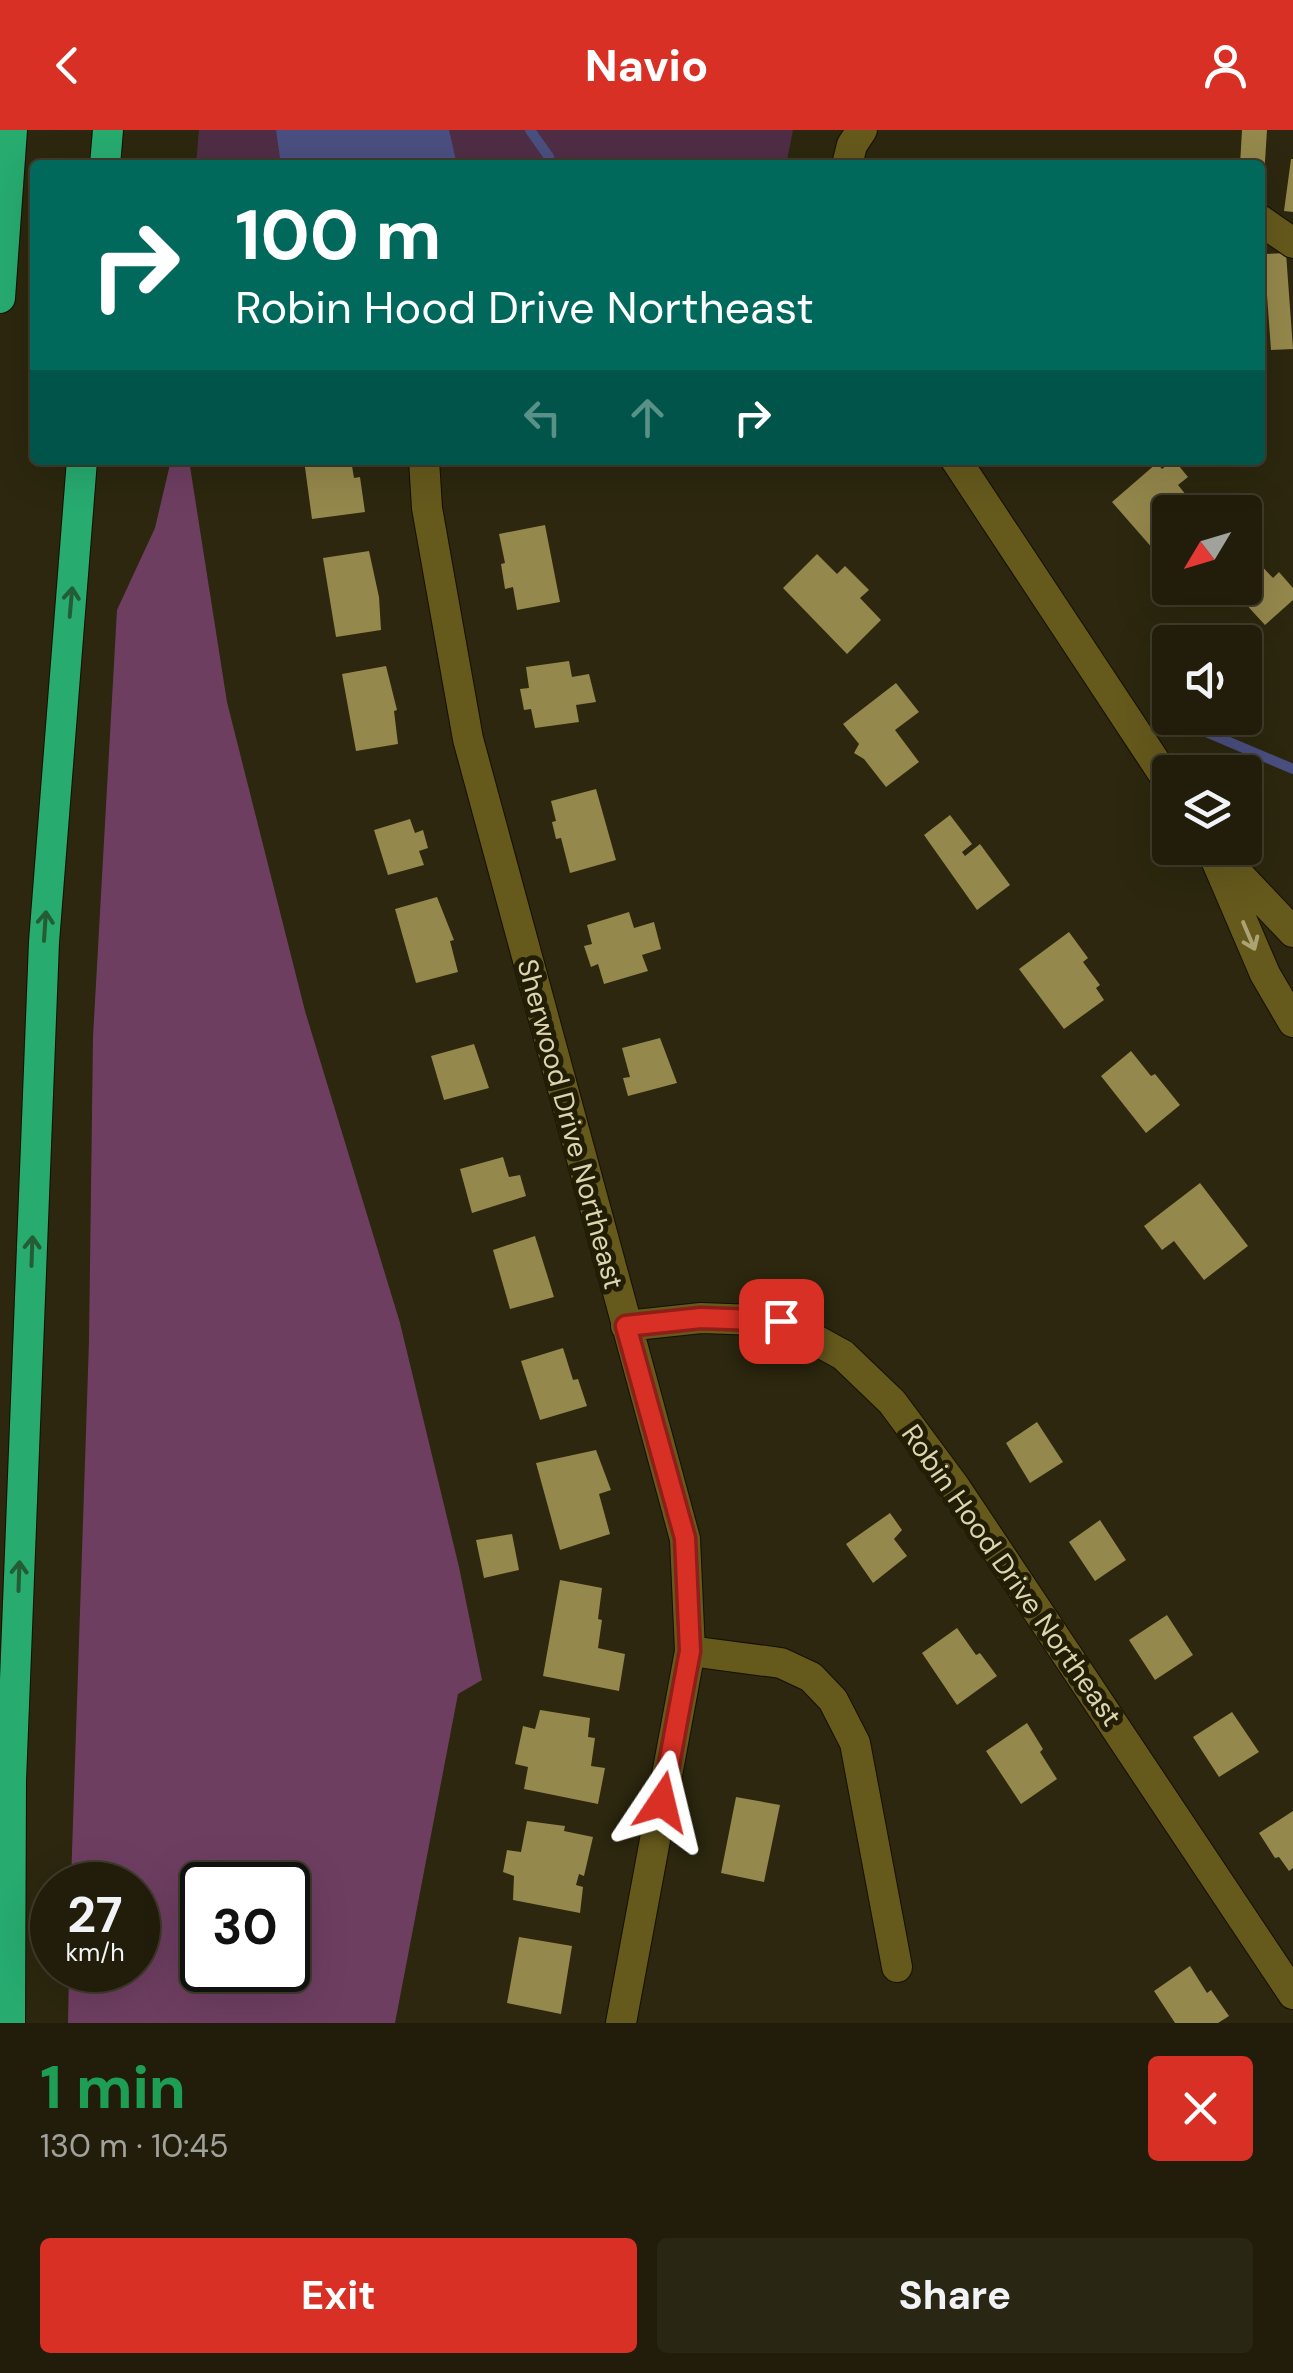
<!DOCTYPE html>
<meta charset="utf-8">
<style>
:root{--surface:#211d0a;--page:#292613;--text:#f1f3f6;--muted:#a2a29c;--line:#3e3b2b;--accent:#d93025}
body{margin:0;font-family:"DM Sans",sans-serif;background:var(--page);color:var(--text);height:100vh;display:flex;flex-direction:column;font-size:38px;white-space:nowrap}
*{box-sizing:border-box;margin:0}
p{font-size:32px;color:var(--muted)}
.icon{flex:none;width:55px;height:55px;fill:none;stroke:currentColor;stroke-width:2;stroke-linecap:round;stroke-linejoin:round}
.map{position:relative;height:1893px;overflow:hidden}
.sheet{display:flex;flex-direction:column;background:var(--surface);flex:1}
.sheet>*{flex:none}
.top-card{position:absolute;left:30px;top:30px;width:1235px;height:305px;border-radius:10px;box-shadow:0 10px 40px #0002,0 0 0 2px var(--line);background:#00695c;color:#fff;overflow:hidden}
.needle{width:65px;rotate:232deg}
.fabs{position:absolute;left:1152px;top:365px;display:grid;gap:20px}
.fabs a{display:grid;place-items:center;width:110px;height:110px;border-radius:10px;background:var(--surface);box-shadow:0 10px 40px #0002,0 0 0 2px var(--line);font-size:50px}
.speed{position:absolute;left:30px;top:1732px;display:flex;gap:20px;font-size:50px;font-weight:700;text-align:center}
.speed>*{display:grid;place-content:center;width:130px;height:130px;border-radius:50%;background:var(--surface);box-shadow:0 10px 40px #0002,0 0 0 2px var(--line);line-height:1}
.speed small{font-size:25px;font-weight:400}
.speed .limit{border:5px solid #111;border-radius:15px;background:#fff;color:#111}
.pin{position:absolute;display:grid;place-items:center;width:85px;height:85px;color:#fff;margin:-42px;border-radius:20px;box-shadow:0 5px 15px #0006}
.me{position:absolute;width:110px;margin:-55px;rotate:10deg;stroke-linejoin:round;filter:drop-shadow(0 0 8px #0008)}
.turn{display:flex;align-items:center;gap:35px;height:210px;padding:0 40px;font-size:45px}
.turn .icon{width:130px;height:130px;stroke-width:2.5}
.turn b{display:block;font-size:70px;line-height:85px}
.lanes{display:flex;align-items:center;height:95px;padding:0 40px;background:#0003;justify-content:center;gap:50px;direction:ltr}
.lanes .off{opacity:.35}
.round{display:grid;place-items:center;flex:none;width:105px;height:105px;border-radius:10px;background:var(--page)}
.summary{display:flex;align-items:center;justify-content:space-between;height:170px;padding:0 40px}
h1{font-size:60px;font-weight:700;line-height:75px;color:#1e9e55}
.action{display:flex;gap:20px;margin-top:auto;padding:20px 40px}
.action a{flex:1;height:115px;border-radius:10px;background:var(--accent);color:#fff;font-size:40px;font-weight:700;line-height:115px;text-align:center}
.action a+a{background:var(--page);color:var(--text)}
header{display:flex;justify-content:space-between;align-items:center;height:130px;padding:0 40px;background:var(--accent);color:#fff;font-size:45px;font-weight:700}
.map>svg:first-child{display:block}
.green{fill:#4f2e45}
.forest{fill:#6e3e61;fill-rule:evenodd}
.water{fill:#4a4f81}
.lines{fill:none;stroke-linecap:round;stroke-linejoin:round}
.stream{stroke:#4a4f81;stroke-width:10}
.building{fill:#95884c}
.minor-casing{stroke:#151000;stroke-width:32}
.highway-casing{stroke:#151000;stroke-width:32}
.minor{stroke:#65591c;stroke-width:30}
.highway{stroke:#27ab6f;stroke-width:30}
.oneway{stroke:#245d35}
.oneway2{stroke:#aca374}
.route-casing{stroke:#8d1f18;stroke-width:25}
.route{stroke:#d93025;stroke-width:18}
.labels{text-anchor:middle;stroke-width:10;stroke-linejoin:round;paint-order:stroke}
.street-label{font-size:28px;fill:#dbd4af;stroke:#221d05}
</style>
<header><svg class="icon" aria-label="back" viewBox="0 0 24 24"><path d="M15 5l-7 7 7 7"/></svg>Navio<svg class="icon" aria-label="person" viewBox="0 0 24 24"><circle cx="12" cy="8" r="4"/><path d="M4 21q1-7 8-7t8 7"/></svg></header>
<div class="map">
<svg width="1293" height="1893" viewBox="0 0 1293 1893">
<rect width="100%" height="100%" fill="#2c270e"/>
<!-- green -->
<path class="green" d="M199,0H793L786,35H196Z"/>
<!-- forest -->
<path class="forest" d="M171,330H189L227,572L305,881L400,1193L459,1437L482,1550L458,1564L395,1893H68L69,1840H138V1755H71V1752L89,1211L93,907L117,480L155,398ZM202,1755H288V1840H202Z"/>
<!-- water -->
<path class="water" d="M276,0H449L457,35H281Z"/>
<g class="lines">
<!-- stream -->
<path class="stream" d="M530,0L549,27
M1180,591L1293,639"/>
</g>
<!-- building -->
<path class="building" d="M1242,0H1267L1263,63H1260V35H1240Z
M1291,29H1293V82L1284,81Z
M1286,123L1293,219L1271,220L1264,124Z
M304,330H351L354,348L360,347L365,382L312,389Z
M1174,330L1188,347L1178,355L1199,381L1170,382V406L1154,420L1112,372L1157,333L1162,339Z
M545,395L560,472L517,480L513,457L505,459L501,434L505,433L499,404Z
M369,421L379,467L381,500L336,507L323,428Z
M817,424L837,444L845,436L869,460L860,468L881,490L847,524L783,458Z
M1255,429L1273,448L1279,442L1293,458V470L1265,495L1231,458H1245V439Z
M569,531L572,547L589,544L596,572L576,575L579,592L535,598L531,579L524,580L520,559L529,558L526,537Z
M386,536L397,580L394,581L398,614L356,621L342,544Z
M896,553L919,582L895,600L919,632L886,657L864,629L854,623L859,614L843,594Z
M596,659L616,730L570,743L561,708L556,709L552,692L556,691L551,671Z
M950,685L972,714L962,722L965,726L980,714L1010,755L977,780L924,705Z
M410,689L415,703L423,700L428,718L419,721L424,735L388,745L374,700Z
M437,767L454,810L450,811L458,842L416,853L395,779Z
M629,782L634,798L654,792L661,819L642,825L648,841L604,854L598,834L591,837L584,816L592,814L587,795Z
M1069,802L1088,828L1083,832L1100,855L1096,858L1104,870L1064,899L1019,839Z
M660,908L677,953L628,966L623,948L630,947L622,918Z
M474,914L489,958L444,970L431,926Z
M1131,921L1151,946L1155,944L1180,975L1146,1003L1101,946Z
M503,1027L509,1047L520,1045L526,1066L472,1083L460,1039Z
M1200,1053L1248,1116L1204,1150L1174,1111L1162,1120L1144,1096Z
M535,1106L554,1167L510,1179L493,1120Z
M563,1218L573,1250L578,1249L587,1276L540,1290L521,1231Z
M1037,1292L1063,1332L1030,1353L1006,1313Z
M596,1320L611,1360L599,1364L610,1404L560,1420L536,1333Z
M890,1383L902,1400L894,1409L907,1426L873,1453L846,1414Z
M1100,1390L1126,1430L1095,1451L1069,1412Z
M512,1404L519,1440L484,1448L476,1410Z
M560,1450L602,1458L598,1489L602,1490L598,1518L625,1524L619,1561L543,1546Z
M1167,1485L1193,1525L1155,1550L1129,1510Z
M957,1498L976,1525L980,1523L997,1546L957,1575L922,1523Z
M540,1580L590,1588L588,1607L595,1608L591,1636L605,1638L598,1674L524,1659L528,1637L515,1634L523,1596L535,1599Z
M1232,1582L1259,1622L1219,1647L1193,1607Z
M1027,1593L1043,1619L1040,1622L1057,1649L1021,1674L986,1621Z
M736,1667L780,1675L764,1752L721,1743Z
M1293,1681V1738L1289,1741L1279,1727L1275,1728L1259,1703Z
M527,1691L565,1696L564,1701L593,1707L584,1746L579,1744L576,1755L583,1757L580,1783L513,1770L514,1746L503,1742L507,1720L521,1722Z
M519,1807L572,1816L561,1884L507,1873Z
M1190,1836L1207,1863L1211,1860L1229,1886L1218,1893H1175L1154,1861Z"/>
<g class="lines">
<defs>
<path id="minor" d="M847,35L852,15L862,0
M1260,90L1293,113
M424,330L427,378L468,609L685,1409L690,1521L621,1893
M956,330L1170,654
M1211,718L1265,844L1293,892
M1223,728L1293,802
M626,1196L701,1188L781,1191L843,1225L892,1272L955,1357L1293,1864
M690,1521L781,1533L811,1547L833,1570L855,1613L897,1837"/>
<path id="highway" d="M105,35L108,0
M0,168L12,0
M10,1893L11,1651L44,812L82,330"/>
</defs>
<!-- minor casing -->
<use href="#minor" class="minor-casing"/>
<!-- highway casing -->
<use href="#highway" class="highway-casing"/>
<!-- minor -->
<use href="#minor" class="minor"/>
<!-- highway -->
<use href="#highway" class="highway"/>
</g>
<!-- one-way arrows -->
<defs><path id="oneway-shaft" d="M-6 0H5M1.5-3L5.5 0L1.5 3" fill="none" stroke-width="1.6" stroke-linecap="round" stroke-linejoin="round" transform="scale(2.5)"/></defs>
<g class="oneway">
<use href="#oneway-shaft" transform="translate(71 472) rotate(-85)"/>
<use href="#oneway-shaft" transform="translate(45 796) rotate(-86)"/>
<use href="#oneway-shaft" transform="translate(32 1121) rotate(-88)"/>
<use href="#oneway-shaft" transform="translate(19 1446) rotate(-88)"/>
</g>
<use class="oneway2" href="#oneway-shaft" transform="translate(1249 806) rotate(67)"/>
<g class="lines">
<defs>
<path id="route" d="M662,1672L690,1521L685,1408L626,1196L701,1188L781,1191"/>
</defs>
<!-- route casing -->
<use href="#route" class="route-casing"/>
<!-- route -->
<use href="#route" class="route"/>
</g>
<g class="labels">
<!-- street labels -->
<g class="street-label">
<text transform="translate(571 994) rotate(75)" y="10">Sherwood Drive Northeast</text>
<text transform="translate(1012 1445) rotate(55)" y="10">Robin Hood Drive Northeast</text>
</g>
</g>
</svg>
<div class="fabs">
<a><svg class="needle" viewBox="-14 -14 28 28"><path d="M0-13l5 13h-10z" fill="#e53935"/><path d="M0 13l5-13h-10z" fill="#a2a29c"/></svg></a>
<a><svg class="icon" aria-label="sound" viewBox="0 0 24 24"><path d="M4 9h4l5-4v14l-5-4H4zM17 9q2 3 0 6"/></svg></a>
<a><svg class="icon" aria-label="layers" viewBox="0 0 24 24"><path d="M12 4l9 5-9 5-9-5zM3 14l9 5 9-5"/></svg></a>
</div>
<div class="speed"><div>27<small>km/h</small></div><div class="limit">30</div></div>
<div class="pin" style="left:781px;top:1191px;background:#d93025"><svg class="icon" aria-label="arrive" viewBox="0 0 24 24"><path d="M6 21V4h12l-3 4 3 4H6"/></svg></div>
<svg class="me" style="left:662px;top:1672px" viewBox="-20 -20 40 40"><path d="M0-17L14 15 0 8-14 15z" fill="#d93025" stroke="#fff" stroke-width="4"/></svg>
<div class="top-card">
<div class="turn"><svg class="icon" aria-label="right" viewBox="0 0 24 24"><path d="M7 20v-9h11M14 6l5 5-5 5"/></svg><div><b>100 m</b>Robin Hood Drive Northeast</div></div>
<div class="lanes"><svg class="icon off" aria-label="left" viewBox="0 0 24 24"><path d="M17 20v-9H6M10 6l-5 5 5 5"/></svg><svg class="icon off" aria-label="ahead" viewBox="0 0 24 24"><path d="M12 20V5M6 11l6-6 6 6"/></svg><svg class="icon" aria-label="right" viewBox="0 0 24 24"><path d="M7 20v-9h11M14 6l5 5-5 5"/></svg></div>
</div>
</div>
<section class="sheet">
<div class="summary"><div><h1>1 min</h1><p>130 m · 10:45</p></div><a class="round" style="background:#d93025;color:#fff"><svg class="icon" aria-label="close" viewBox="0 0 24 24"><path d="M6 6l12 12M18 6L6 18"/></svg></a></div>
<div class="action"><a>Exit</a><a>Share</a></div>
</section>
